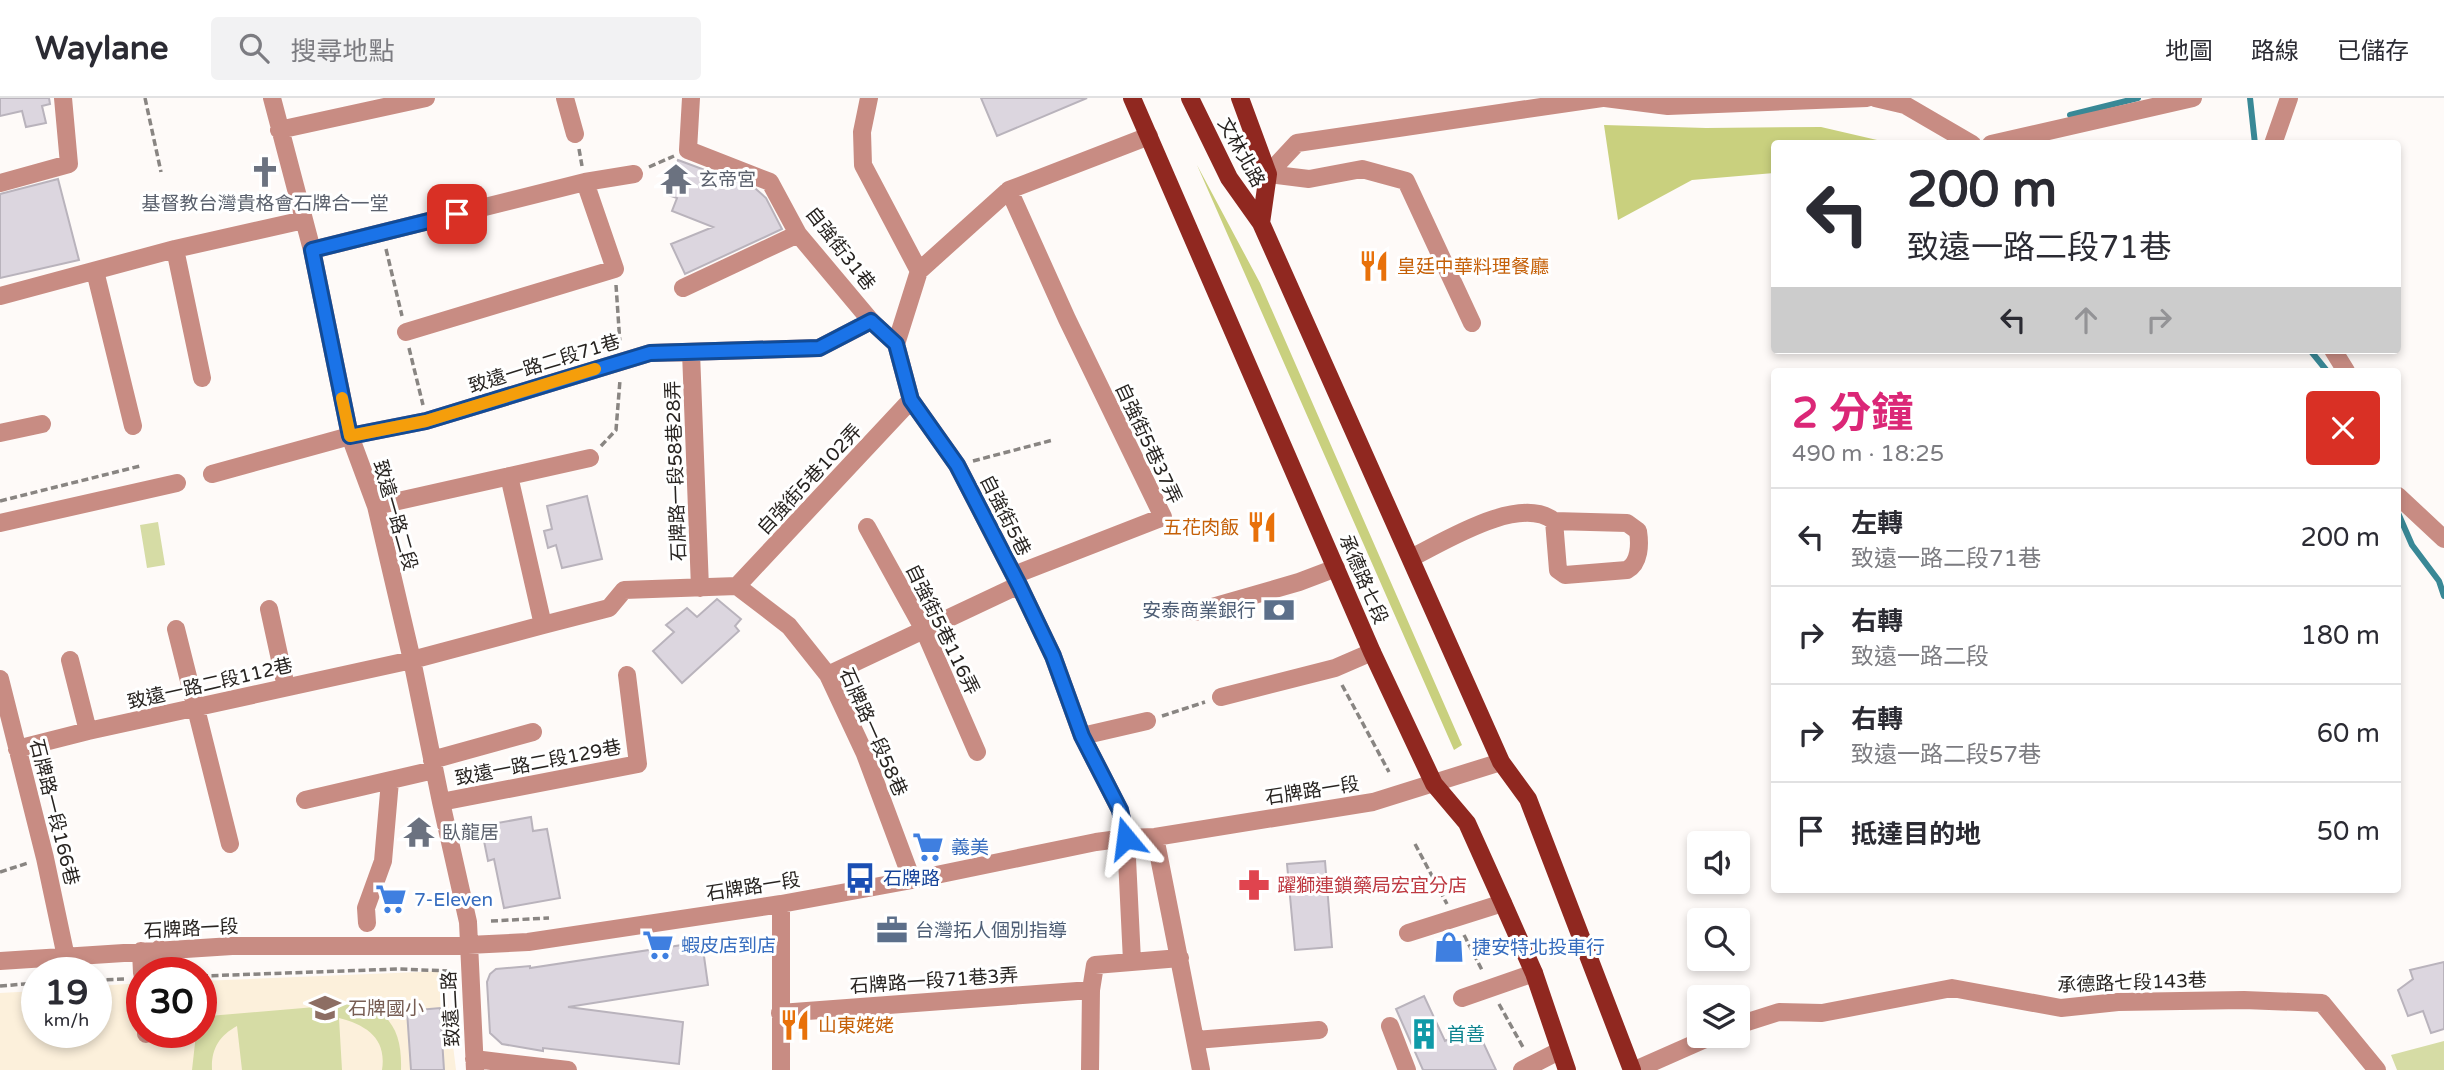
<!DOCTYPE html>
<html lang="zh-TW">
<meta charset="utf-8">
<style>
:root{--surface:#fff;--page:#f2f2f3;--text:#2b2b33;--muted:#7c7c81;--line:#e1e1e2;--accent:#db2777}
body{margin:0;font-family:"Varela Round","Noto Sans TC",sans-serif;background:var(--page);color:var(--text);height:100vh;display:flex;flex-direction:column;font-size:26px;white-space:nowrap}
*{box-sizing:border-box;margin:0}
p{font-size:23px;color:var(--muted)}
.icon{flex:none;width:38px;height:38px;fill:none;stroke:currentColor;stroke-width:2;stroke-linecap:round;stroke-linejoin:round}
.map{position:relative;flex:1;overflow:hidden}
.sheet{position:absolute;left:1771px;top:270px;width:630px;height:525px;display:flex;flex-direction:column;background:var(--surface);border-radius:7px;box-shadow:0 4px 10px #0003}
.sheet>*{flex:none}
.banner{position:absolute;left:1771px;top:42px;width:630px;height:214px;border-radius:7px;box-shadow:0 4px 10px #0003;background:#fff;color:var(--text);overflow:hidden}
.buttons{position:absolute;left:1687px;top:733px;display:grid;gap:14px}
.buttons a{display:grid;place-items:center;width:63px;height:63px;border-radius:7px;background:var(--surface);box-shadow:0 4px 10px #0003;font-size:35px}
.speed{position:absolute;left:21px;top:859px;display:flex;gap:14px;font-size:35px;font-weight:700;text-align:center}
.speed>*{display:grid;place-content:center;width:91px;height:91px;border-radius:50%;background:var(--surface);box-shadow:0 4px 10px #0003;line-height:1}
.speed small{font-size:18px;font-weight:400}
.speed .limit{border:10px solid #d22;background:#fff;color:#111}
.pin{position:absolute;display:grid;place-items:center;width:60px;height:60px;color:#fff;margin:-30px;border-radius:14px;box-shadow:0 4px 10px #0006}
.me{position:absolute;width:77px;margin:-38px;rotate:344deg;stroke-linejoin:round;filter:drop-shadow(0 0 5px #0008)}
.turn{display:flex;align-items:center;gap:24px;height:147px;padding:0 21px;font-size:32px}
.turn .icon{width:91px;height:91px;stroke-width:2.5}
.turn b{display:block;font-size:49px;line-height:60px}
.lanes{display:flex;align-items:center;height:66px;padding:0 21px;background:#0003;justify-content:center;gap:35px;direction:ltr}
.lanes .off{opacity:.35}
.round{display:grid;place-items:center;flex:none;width:74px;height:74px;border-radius:7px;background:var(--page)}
.summary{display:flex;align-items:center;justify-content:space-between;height:119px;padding:0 21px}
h1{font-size:42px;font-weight:700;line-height:52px;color:var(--accent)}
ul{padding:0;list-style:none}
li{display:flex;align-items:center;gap:21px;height:98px;padding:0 21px;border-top:2px solid var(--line)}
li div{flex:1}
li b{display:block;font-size:26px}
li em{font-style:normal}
header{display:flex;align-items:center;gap:42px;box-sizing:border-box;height:98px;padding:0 35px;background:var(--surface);border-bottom:2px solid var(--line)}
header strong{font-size:33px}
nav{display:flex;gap:38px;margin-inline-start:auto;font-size:24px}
.search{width:490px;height:63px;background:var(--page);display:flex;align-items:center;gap:18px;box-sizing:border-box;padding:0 24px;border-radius:7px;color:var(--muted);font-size:26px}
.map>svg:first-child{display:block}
.education{fill:#fcf0db}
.green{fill:#d6dca5}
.forest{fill:#c9d07e}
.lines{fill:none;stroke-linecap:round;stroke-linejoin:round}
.stream{stroke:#398896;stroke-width:6}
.building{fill:#dcd6df;stroke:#b9b3bc;stroke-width:2}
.path{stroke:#898582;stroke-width:3.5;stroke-dasharray:7 3.5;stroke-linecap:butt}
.minor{stroke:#c88c83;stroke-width:18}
.major{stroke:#902820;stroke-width:18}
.route-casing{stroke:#114b97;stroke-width:18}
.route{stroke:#1a73e8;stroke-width:12}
.slow{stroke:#f59e0b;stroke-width:12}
.labels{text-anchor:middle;stroke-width:6;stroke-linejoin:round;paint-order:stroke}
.street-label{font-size:19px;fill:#282421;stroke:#fff}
.worship-label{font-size:19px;fill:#5b616d;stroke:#fff;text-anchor:start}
.food-label{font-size:19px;fill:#c56008;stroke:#fff;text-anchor:start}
.service-label{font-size:19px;fill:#4e5e75;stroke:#fff;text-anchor:end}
.shop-label{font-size:19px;fill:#366cbe;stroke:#fff;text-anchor:start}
.transit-label{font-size:19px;fill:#164399;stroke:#fff;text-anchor:start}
.health-label{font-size:19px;fill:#be3a42;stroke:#fff;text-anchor:start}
.education-label{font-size:19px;fill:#785e54;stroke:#fff;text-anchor:start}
.culture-label{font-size:19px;fill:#0d838f;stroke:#fff;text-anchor:start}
</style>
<header>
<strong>Waylane</strong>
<div class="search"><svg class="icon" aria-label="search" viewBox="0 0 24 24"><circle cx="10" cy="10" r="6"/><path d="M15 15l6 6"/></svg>搜尋地點</div>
<nav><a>地圖</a><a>路線</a><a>已儲存</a></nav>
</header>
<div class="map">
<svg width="2444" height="972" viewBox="0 0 2444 972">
<rect width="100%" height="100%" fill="#fefaf8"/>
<!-- education -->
<path class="education" d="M444,873L456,972H0V895L37,893V934H96V888L142,885V934H201V883Z"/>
<!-- green -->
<path class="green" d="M158,424L165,467L147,470L140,427Z
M362,905C394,917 402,939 401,972H382C387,940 366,927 339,920L342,972H242L237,928C219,938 211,951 212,972H192L196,936L201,934V929L209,918Z
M2444,943V972H2397L2391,957Z"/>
<!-- forest -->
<path class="forest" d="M1604,27L1706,30L1821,29L1890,45L1774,46V75L1692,82L1618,122Z
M1197,67L1260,185L1462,647L1454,652Z"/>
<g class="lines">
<!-- stream -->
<path class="stream" d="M2250,0L2255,46
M2070,17L2138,0
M2310,252L2327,273
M2398,415L2412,447L2439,483L2444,498"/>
</g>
<!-- building -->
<path class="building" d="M0,0H49L50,6L42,8L46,25L26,29L22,13L0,18Z
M981,0H1087L997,38Z
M678,62L756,91L766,100L782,131L685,176L671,146L713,129L672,113L677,100L665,96Z
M58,81L79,162L0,180V96Z
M587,398L602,461L562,470L556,447L548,450L544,433L552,431L547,408Z
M717,501L741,521L735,528L739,533L682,585L653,553L674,534L666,527L687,510L697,519Z
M531,719L533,733L547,731L560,800L504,810L494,761L488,763L481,728Z
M1325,763L1332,849L1295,852L1287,766Z
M702,844L708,887L568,909L683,924L679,966L543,950V953L502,946L490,935L487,884L490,876L496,871L530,868V870Z
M2444,864V931L2431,935L2423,913L2408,918L2398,892L2413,881L2410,872Z
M1424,898L1445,943L1476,929L1496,972H1423L1396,911Z
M440,910L444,972H411L407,913Z"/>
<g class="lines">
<!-- path -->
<path class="path" d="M145,0L161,74
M579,51L582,68
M649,69L674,58
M386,151L402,218
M616,187L620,246
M409,250L423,307
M601,348L616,332L620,282
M973,363L1053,342
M0,403L140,368
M1342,587L1389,674
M1162,618L1205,604
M1415,746L1447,806
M0,774L28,765
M491,823L549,820
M1464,837L1483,874
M201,878L399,871L449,873
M96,882L126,881
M0,888L37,885
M1499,906L1524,951"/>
<!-- minor -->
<path class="minor" d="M272,0L312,152L350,338L376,408L412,562L441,704L468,824L475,972
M565,0L575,36
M691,0L688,52L770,84L798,136L871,223L896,246
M869,0L862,34L863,67L919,173L896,246L911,302L957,367L1019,487L1053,558L1082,638L1120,712L1126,740L1132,863
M1605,0L1668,8L1867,0
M1875,0L1905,7L1972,46
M279,32L426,0
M1991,46L2193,0
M2273,46L2289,0
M1268,76L1297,45L1602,0
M1268,76L1309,81L1362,71L1406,83L1472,225
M0,85L69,66L63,0
M1009,92L1067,221L1163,419L1014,477
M175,151L202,280
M312,152L585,84L634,76
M95,173L133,328
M919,173L1009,92L1149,38
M683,190L798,136
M0,198L175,151L304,122
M406,234L615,171L585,84
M2333,252L2346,273
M691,254L700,490
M0,335L42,326
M212,376L350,338L426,323L650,255L819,250L871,223
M509,378L543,527
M2398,398L2444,441
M376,408L590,360
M0,425L177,385
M867,429L924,532L977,654
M1411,460C1445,443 1520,396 1554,423L1627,425L1638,433C1640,446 1640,465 1627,472L1565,477L1558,472L1554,423
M737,488L911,302
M269,511L286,589
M1195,514L1299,484L1336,470
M176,531L230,746
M70,562L88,633
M828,577L1019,487
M0,581L45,760L66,859
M1221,599L1335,570L1372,554
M1082,638L1147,623
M17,651L88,633L412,562L543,527L609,510L624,492L737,488L789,528L828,577L865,656L912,782
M432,662L533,634
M305,702L434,672
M441,704L638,666L627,577
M1155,739L1201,972
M781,806V972
M367,825L366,810L383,763L390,683
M1408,835L1503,805
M159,851L160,875
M141,853L142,875
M0,863L232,848H447L528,844L781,806L912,782L1096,744L1126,740L1155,739L1373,704L1501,664
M1462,900L1534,875
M780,915L1091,892
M1738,927L1779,914L1822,915L1952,890L2061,910L2118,904L2244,902L2322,905L2377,972
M1390,928L1407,972
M146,934V936
M162,934V935
M1196,942L1319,932
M474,961L568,972
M1090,972L1091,892L1095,867L1180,860
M1522,972L1559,953
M1635,972L1712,938"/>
<!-- major -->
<path class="major" d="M1132,0L1372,554L1434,686L1467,725L1503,805L1534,875L1567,972
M1190,0L1229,80L1261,125L1501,664L1528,701L1632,972
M1240,0L1268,76L1261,125"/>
</g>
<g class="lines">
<defs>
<path id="route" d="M457,116L312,152L350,338L426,323L650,255L819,250L871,223L896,246L911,302L957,367L1019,487L1053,558L1082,638L1120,712L1126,740"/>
</defs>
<!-- route casing -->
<use href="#route" class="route-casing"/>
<!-- route -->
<use href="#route" class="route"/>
<!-- slow -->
<path class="slow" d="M342,300L350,338L426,323L595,271"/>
</g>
<!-- icons -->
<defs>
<symbol id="church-bare" viewBox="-9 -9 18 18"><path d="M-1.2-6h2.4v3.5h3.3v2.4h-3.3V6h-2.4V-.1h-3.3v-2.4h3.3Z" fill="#6b7280" stroke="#fff" stroke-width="2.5" paint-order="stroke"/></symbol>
<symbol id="temple-bare" viewBox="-9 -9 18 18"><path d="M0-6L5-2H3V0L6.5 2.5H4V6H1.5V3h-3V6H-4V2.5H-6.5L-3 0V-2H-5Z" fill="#6b7280" stroke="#fff" stroke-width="2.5" paint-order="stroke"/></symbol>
<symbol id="restaurant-bare" viewBox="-9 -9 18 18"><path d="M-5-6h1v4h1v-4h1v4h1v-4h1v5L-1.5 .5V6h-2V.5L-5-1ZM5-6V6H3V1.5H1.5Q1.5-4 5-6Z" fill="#e8710a" stroke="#fff" stroke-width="2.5" paint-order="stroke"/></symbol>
<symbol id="bank-bare" viewBox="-9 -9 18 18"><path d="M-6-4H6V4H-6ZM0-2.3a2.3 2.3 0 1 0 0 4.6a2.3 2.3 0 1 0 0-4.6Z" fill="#5c6f8a" stroke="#fff" stroke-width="2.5" paint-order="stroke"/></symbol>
<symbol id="supermarket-bare" viewBox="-9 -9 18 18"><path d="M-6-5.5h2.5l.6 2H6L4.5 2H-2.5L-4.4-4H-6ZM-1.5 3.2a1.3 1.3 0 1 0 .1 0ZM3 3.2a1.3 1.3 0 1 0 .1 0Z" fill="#3f7fe0" stroke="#fff" stroke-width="2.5" paint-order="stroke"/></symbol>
<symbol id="bus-bare" viewBox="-9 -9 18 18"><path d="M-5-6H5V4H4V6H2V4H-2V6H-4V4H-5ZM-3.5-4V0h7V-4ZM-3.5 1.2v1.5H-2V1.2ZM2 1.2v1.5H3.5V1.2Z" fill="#1a4fb4" stroke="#fff" stroke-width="2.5" paint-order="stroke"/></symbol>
<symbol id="pharmacy-bare" viewBox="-9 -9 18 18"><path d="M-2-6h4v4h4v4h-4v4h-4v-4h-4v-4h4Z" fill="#e0444e" stroke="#fff" stroke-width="2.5" paint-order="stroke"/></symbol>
<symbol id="office-bare" viewBox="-9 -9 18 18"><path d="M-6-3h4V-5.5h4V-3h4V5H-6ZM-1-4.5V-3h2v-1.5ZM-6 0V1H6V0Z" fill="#5c6f8a" stroke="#fff" stroke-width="2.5" paint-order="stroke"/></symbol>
<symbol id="shop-bare" viewBox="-9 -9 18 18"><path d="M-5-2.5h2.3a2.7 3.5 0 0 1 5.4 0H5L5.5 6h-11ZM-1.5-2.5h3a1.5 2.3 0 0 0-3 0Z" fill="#3f7fe0" stroke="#fff" stroke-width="2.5" paint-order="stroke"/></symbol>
<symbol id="school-bare" viewBox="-9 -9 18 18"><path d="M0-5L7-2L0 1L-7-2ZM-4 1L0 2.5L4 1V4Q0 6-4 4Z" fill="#8d6e63" stroke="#fff" stroke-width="2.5" paint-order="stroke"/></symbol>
<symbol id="building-bare" viewBox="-9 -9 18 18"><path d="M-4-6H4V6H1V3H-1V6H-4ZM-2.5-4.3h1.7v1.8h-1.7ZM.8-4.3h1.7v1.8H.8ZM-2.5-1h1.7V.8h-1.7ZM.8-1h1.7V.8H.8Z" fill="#0f9aa8" stroke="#fff" stroke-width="2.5" paint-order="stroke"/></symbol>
</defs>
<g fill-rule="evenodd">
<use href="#church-bare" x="243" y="52" width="44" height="44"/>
<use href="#temple-bare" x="654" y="59" width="44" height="44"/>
<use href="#restaurant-bare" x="1352" y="146" width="44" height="44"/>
<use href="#restaurant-bare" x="1240" y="407" width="44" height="44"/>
<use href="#bank-bare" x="1257" y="490" width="44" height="44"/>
<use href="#temple-bare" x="397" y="712" width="44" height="44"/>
<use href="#supermarket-bare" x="906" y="727" width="44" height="44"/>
<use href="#bus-bare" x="838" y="758" width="44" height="44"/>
<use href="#pharmacy-bare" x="1232" y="765" width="44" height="44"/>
<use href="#supermarket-bare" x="369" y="779" width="44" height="44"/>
<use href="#office-bare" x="870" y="810" width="44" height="44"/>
<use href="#supermarket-bare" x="636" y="825" width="44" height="44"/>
<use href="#shop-bare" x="1427" y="827" width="44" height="44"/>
<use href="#school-bare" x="303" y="888" width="44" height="44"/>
<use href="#restaurant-bare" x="773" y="905" width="44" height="44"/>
<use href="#building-bare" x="1402" y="914" width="44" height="44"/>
</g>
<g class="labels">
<!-- street labels -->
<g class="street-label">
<text transform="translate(1242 54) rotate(61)" y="7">文林北路</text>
<text transform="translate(841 150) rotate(52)" y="7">自強街31巷</text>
<text transform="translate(544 265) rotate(-17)" y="7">致遠一路二段71巷</text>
<text transform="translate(1149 345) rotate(65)" y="7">自強街5巷37弄</text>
<text transform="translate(675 373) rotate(-92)" y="7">石牌路一段58巷28弄</text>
<text transform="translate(809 381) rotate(-47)" y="7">自強街5巷102弄</text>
<text transform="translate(396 417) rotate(74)" y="7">致遠一路二段</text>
<text transform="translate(1006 417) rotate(63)" y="7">自強街5巷</text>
<text transform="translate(1364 481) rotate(67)" y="7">承德路七段</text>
<text transform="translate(943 531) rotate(64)" y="7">自強街5巷116弄</text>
<text transform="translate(210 585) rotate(-13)" y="7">致遠一路二段112巷</text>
<text transform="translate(874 634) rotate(66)" y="7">石牌路一段58巷</text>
<text transform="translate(538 664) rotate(-11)" y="7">致遠一路二段129巷</text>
<text transform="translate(1312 692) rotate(-9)" y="7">石牌路一段</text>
<text transform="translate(55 714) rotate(76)" y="7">石牌路一段166巷</text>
<text transform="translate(753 788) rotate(-9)" y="7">石牌路一段</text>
<text transform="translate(191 830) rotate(-3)" y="7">石牌路一段</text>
<text transform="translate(934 882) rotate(-4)" y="7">石牌路一段71巷3弄</text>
<text transform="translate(2132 884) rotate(-2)" y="7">承德路七段143巷</text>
<text transform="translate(450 911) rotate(-93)" y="7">致遠二路</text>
</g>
<!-- worship labels -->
<g class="worship-label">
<text x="699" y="88">玄帝宮</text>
<text x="265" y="112" text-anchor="middle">基督教台灣貴格會石牌合一堂</text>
<text x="442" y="741">臥龍居</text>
</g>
<!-- food labels -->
<g class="food-label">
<text x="1397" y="175">皇廷中華料理餐廳</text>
<text x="1239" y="436" text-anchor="end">五花肉飯</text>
<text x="818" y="934">山東姥姥</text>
</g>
<!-- service labels -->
<g class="service-label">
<text x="1256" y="519">安泰商業銀行</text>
<text x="915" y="839" text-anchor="start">台灣拓人個別指導</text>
</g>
<!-- shop labels -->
<g class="shop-label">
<text x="951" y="756">義美</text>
<text x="414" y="808">7-Eleven</text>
<text x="681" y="854">蝦皮店到店</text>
<text x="1472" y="856">捷安特北投車行</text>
</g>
<!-- transit labels -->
<g class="transit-label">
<text x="883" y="787">石牌路</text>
</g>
<!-- health labels -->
<g class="health-label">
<text x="1277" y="794">躍獅連鎖藥局宏宜分店</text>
</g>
<!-- education labels -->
<g class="education-label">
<text x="348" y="917">石牌國小</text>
</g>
<!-- culture labels -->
<g class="culture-label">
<text x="1447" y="943">首善</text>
</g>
</g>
</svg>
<div class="buttons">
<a><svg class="icon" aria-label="sound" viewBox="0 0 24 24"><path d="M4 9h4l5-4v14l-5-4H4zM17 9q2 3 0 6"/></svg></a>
<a><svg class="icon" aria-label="search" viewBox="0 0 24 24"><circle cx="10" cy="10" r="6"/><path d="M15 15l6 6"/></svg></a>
<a><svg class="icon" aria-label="layers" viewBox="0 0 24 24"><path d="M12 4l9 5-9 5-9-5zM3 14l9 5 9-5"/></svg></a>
</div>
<div class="speed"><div>19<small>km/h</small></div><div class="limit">30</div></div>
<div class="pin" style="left:457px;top:116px;background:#d93025"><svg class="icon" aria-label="arrive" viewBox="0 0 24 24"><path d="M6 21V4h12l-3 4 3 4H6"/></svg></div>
<svg class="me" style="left:1126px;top:740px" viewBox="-20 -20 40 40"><path d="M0-17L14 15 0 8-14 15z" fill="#1a73e8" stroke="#fff" stroke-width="4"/></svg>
<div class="banner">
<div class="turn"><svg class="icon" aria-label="left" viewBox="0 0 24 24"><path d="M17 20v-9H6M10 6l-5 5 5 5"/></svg><div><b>200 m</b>致遠一路二段71巷</div></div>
<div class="lanes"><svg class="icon" aria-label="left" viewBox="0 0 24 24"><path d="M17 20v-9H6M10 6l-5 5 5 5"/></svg><svg class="icon off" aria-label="ahead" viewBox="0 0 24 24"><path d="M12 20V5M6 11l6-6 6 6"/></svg><svg class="icon off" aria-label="right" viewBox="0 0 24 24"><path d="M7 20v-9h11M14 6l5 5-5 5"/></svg></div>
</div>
<section class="sheet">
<div class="summary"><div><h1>2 分鐘</h1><p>490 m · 18:25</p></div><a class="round" style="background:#d93025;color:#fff"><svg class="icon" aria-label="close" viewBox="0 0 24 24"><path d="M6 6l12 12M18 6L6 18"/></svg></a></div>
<ul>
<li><svg class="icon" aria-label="left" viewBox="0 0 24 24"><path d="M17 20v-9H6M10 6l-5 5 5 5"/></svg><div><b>左轉</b><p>致遠一路二段71巷</p></div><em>200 m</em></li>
<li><svg class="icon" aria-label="right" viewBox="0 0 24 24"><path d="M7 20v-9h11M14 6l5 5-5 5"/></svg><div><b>右轉</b><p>致遠一路二段</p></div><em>180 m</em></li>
<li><svg class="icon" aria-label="right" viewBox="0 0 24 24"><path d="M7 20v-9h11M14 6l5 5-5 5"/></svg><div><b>右轉</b><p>致遠一路二段57巷</p></div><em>60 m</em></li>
<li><svg class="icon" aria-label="arrive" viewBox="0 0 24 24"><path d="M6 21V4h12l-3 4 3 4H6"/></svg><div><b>抵達目的地</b></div><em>50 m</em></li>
</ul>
</section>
</div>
